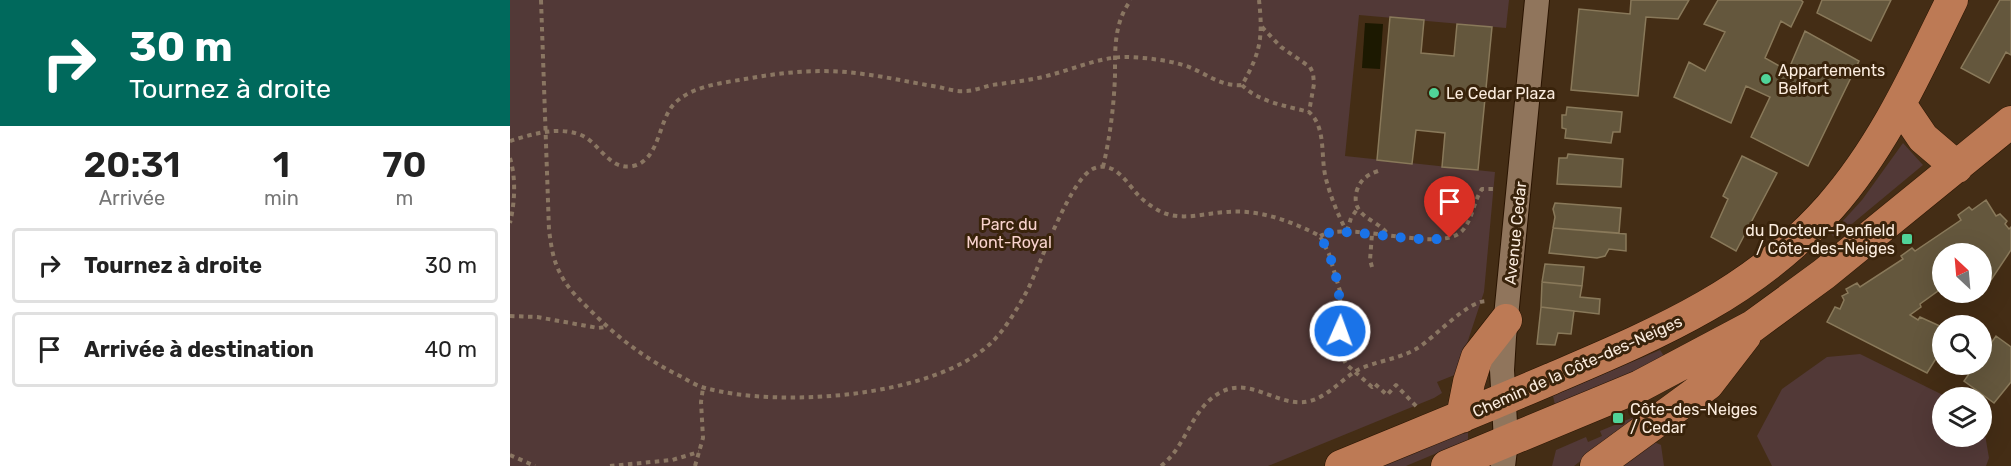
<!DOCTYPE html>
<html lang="fr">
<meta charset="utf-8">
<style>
:root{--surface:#fff;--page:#f6f6f6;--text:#222;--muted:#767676;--line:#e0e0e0}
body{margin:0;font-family:Rubik,sans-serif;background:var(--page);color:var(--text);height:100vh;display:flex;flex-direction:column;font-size:22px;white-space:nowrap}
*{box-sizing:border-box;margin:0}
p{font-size:20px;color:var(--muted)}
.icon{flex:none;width:33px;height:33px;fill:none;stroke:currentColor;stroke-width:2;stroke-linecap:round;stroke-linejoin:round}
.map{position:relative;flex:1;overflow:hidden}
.details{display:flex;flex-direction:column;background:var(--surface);width:510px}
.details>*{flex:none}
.guide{background:#00695c;color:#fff;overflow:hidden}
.needle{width:39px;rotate:334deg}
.fabs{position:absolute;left:1422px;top:243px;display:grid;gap:12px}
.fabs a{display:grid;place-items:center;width:60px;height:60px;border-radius:50%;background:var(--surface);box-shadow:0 6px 24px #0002;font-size:30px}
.pin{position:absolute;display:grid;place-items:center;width:51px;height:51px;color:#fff;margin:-62px -26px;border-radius:50% 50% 50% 0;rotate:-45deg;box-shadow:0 0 6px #0007}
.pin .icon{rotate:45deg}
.me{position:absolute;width:66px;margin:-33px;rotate:2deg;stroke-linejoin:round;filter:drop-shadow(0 0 4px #0008)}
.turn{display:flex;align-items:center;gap:21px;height:126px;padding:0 30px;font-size:27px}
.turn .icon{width:78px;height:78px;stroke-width:2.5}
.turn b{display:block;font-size:42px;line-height:51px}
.eta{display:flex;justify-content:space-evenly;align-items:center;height:102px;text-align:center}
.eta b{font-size:36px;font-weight:600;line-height:42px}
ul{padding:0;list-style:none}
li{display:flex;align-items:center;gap:18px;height:75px;margin:0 12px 9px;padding:0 18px;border:3px solid var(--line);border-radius:6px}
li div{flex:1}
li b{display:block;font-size:22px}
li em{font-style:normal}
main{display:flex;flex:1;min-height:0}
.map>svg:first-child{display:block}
.green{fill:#523937}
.water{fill:#1c1901}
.building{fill:#64573d;stroke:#89795a;stroke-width:1.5}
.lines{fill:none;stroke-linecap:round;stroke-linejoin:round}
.minor-casing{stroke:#2a1400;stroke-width:26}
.major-casing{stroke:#2a1400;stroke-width:33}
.path{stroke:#8a7662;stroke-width:4;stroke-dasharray:4.5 4.5;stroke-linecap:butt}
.minor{stroke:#90755c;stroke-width:24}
.major{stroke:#bd7a55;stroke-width:32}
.route{stroke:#1a73e8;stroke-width:10;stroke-dasharray:0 18}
.poi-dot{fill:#50d398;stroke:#39230b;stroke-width:2}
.labels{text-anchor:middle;stroke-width:6;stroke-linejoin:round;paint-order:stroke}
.poi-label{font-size:16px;fill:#fbecde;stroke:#39230b;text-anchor:start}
.park-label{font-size:16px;fill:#f9d3ce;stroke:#39230b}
.street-label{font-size:16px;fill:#fbecde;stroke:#39230b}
</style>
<main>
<section class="details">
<div class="guide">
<div class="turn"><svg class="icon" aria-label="right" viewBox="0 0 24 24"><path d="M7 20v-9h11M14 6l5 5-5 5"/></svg><div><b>30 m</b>Tournez à droite</div></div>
</div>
<div class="eta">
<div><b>20:31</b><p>Arrivée</p></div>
<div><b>1</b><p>min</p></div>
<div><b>70</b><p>m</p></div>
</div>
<ul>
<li><svg class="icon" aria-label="right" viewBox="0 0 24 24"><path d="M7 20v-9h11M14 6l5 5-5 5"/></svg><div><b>Tournez à droite</b></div><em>30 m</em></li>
<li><svg class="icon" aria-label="arrive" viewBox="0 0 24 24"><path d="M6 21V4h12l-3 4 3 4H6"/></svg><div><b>Arrivée à destination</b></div><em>40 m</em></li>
</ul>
</section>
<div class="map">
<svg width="1501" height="466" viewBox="0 0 1501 466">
<rect width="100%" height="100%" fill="#442d15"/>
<!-- green -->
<path class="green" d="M0,0H999L996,28L849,15L835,156L985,172L974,292L947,374L927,382L932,393L924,398L758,466H0Z
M1393,143L1413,165L1325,238L1321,234L1352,200Z
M1150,350L1154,356L1126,371L1045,405L1043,396Z
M1350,354L1437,397L1432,398V436H1472V417L1479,458L1476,466H1262L1247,436L1272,389L1317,357Z
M1131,414L1064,466H1042L1046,450L1076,437L1078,442L1092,436L1090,431Z
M958,430V440L896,466H872Z
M1142,441L1151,445L1154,466H1109Z"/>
<!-- water -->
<path class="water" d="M855,23L873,24L870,69L852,68Z"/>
<!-- building -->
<path class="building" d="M1121,0H1179L1168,19L1136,17L1128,96L1061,90L1069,9L1120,14Z
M1208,0H1291L1293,2L1281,27L1271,21L1255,58L1278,71L1295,31L1349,61L1298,166L1241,137L1260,97L1236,86L1221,123L1164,97L1179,62L1195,71L1215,32L1194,24Z
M1312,0H1381L1361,41L1307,13Z
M1490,0H1501V55L1496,52L1479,83L1451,68Z
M880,17L914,20L911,53L944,56L947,24L982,27L968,170L932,167L935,133L906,130L902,164L867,160Z
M1057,107L1112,112L1110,132H1103L1101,143L1055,138L1056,129L1052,128V115H1056Z
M1058,154L1113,159L1111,187L1047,184L1049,158H1057Z
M1232,156L1267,173L1226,251L1201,237L1218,199L1213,196Z
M1476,200L1486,216L1490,214L1497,221L1495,224L1499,229L1501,227V250L1475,289L1472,286V254H1432V288L1410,304L1411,307L1400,315L1408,320L1410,317L1432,327V349L1417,373L1317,322L1325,307L1330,309L1334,300L1332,296L1338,293L1336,289L1347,283L1350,287L1393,259L1391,256L1402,248L1405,251L1451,220L1448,215L1459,207L1462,210Z
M1045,203L1111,208L1109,233L1043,228L1045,217L1043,209Z
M1043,228L1116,234V251L1099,249L1095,256L1087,258L1039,253Z
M1035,264L1074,267L1072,286L1032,282Z
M1032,282L1072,286L1070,297L1090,299L1089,314L1031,307Z
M1031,307L1064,311L1061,334L1048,333L1045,345L1027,344Z
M1486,336L1501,347V382L1484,403L1454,381L1466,364H1472V356Z"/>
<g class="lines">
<defs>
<path id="minor" d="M993,466L996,441L992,370L994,337L1027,0"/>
<path id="major" d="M1390,104L1413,138L1447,167
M952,417L959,382L967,357L996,320
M831,466C901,437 971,409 1041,379C1146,334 1242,295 1320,207C1374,146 1407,71 1442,0
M937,466L1130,386L1243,326L1314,274L1501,122
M1086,466L1198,384L1235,336"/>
</defs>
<!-- minor casing -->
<use href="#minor" class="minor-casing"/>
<!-- major casing -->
<use href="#major" class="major-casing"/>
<!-- path -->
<path class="path" d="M31,0L39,230C41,245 43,260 50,273C57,288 69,299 81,311C109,339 137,360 172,377C179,381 187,386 195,388C269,408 421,398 480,344C495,330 507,309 517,291C530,266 561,175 585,168C605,161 617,183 628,195C636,203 647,211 657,214C676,220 696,213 716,212C749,209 781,221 810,236L819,254L830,291L831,354L836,364L862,387L865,384L877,395L886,385L908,408
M752,27L771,47L800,67L803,73L804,84L799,112
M732,85C748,102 777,106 799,112C817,128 810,157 816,179C821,198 828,215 837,232
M0,141C22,134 48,126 71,135C90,143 99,171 123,166C150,160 148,121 164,104C181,86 212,83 235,79C274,72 313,68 353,74C378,77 403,83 429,87C437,89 447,92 455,91C464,91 473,87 482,85C503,82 524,80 544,74C569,67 594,56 619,57C638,58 656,60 673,65C694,71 709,87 732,85C751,52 753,37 749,0
M0,158C6,178 5,202 0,223
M593,167C600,137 604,106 605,75C605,49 604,22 621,0
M868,171C857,175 851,179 847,190C839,218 869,219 878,235
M837,231L841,218L848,208
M810,236C843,220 929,254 952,231C963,219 963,202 972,189H987
M862,267L860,260L862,234
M0,316L27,317L88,328L96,327
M0,455L25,466
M100,466L162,460L189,452
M185,466L193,438L191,402L193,388
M651,466C677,446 681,408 711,392C742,376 769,409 800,401C818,396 830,381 846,371C864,361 887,360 906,349C925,338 956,301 977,301"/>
<!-- minor -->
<use href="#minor" class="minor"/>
<!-- major -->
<use href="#major" class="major"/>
</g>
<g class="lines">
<!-- route -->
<path class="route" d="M830,331C831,295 828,268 810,236C822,230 834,232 847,233C877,235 910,242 940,238"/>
</g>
<!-- markers -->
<g class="poi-dot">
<circle cx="1256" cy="79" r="6"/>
<circle cx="924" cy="93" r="6"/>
<rect x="1391" y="233" width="12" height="12" rx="3"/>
<rect x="1102" y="412" width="12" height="12" rx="3"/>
</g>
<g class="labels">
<!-- poi labels -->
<g class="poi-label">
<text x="1268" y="76">Appartements<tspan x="1268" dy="18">Belfort</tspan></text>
<text x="936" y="99">Le Cedar Plaza</text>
<text x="1385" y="236" text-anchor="end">du Docteur-Penfield<tspan x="1385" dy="18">/ Côte-des-Neiges</tspan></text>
<text x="1120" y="415">Côte-des-Neiges<tspan x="1120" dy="18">/ Cedar</tspan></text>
</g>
<!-- park labels -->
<g class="park-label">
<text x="499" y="230">Parc du<tspan x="499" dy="18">Mont-Royal</tspan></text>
</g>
<!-- street labels -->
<g class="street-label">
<text transform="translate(1005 233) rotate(-84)" y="6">Avenue Cedar</text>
<text transform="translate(1067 366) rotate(-24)" y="6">Chemin de la Côte-des-Neiges</text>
</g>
</g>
</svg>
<div class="fabs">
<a><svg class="needle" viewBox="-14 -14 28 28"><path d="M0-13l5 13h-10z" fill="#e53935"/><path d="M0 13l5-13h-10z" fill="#767676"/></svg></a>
<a><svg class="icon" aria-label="search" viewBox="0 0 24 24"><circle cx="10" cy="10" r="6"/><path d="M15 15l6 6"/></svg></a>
<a><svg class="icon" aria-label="layers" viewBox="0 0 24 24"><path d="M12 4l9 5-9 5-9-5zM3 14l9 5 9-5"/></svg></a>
</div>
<div class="pin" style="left:940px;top:238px;background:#d93025"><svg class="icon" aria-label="arrive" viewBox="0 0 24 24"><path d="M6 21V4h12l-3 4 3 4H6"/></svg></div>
<svg class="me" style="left:830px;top:331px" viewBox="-20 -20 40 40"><circle r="17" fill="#1a73e8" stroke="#fff" stroke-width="3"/><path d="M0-11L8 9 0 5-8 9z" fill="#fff"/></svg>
</div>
</main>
